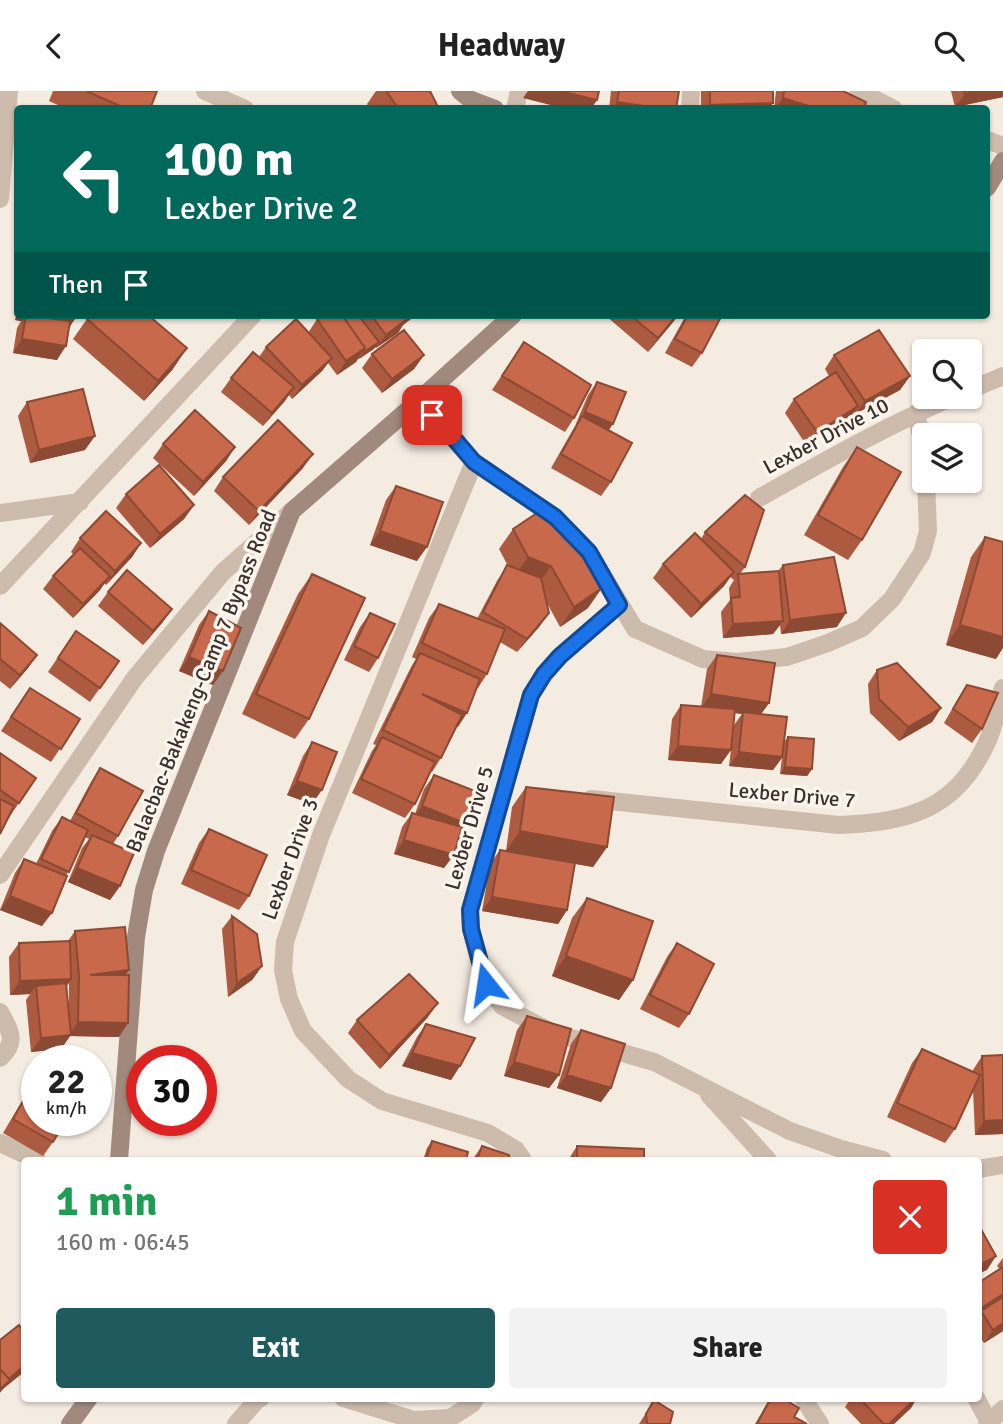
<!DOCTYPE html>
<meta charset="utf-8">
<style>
:root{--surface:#fff;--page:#f2f2f2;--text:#222;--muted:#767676;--accent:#1f5a5e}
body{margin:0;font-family:Signika,sans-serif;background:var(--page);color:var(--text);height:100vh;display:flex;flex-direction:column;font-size:26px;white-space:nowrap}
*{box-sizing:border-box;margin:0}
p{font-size:23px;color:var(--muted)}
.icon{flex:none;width:38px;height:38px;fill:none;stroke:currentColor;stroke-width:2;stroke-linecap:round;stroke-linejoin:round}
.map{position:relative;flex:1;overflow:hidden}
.side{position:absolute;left:21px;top:1066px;width:961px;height:245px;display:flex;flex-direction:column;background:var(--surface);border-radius:7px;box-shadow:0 2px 5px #0004}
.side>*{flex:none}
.banner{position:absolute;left:14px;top:14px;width:976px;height:214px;border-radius:7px;box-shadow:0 2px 5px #0004;background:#00695c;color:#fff;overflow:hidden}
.controls{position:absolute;left:912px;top:248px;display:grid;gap:14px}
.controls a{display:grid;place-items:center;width:70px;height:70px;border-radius:7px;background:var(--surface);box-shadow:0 2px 5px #0004;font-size:35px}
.speed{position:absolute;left:21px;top:954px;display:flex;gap:14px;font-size:35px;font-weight:700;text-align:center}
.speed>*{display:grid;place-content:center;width:91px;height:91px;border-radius:50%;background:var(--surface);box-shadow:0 2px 5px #0004;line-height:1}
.speed small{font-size:18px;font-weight:400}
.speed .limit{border:10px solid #d22;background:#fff;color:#111}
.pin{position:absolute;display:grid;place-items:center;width:60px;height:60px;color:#fff;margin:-30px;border-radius:14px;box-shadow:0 4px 10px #0006}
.me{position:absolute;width:77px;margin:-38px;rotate:345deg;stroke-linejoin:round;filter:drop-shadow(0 0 5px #0008)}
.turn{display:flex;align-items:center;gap:24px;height:147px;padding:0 35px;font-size:32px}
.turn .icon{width:91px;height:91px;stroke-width:2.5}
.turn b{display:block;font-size:49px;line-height:60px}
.then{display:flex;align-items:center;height:66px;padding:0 35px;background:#0003;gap:14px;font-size:26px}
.round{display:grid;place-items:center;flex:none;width:74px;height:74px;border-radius:7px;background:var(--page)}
.head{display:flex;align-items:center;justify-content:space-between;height:119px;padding:0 35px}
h1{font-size:42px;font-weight:700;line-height:52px;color:#1e9e55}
.cta{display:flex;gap:14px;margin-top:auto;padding:14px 35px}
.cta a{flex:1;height:80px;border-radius:7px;background:var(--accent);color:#fff;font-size:28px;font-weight:700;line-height:80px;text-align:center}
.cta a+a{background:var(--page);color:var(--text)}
header{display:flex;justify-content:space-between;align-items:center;height:91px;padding:0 35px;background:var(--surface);font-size:32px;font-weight:700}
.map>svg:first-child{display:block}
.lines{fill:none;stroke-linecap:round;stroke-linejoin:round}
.street{stroke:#cdbbac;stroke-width:18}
.secondary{stroke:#a18a7d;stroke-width:18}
.wall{fill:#ac5a40;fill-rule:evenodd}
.shaded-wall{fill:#8c4a34}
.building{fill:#c8694b;stroke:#8c4a34;stroke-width:2}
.route-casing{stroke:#114b97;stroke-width:18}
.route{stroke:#1a73e8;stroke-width:12}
.labels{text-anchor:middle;stroke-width:7;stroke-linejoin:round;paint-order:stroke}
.street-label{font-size:21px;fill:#3b302b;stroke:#fbf5ee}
</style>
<header><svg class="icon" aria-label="back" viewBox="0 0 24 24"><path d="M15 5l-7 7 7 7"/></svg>Headway<svg class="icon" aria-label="search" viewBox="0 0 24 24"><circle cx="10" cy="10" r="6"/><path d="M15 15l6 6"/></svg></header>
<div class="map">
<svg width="1003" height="1333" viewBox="0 0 1003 1333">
<rect width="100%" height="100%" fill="#f4ebe1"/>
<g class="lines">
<!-- street -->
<path class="street" d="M205,0L245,18
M858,0L894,18
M515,18L519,0
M690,18L691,0
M987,49L1003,55
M0,108L9,0
M970,299L1003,285
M418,310L445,337L474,371L555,426L589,461L635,538L703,568L737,571L787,566L828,552L862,537L892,508L922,462L928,440L926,390
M916,322L924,358
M474,371L321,744L285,851L283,879L289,908L303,940L348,988L382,1010L488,1042L516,1059L523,1069
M759,407C823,371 886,335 953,306
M0,422L80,411
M0,495L253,224
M619,514L560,565L544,583L531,604L470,819L471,838L486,893L502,915L553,942L654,971L790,1040L841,1058L883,1069
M591,708L839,734C909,731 957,719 988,649C995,633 998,614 1003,597
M0,784L134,588L223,481L292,420
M0,921C10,940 18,950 0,967
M709,1004L768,1069
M0,1052L37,1069
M978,1078L1003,1074
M343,1307L414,1329L450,1327L472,1313L476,1307
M803,1307L820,1333
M976,1307L989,1331
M236,1333L257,1309L261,1307
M987,1333L1003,1318"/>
<!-- secondary -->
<path class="secondary" d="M460,0L471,9L495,18
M987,97L1003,70
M119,1069L136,846L144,799L156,760L292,420L418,310L513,224
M70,1333L89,1307"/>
</g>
<!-- wall -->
<path class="wall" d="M53,0H157L150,18H67L49,10Z
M376,0H430L439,18H370L367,13Z
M611,0H679L676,18H609Z
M701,0H773V12L769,18H701Z
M776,0H843L864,18H774Z
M951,0H1003V6L955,16Z
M18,217V224H76L70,236L57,269L13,262L17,237L21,230L15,229Z
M324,224H416L403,234L398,242L376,257L375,256L359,268L358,267L356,271L337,284L328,272L322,280L292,308L289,304L263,335L221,301L231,287L259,266L266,256L308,242L317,228Z
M607,224H679L648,261L606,225Z
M686,224H722L702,262L692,276L665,262Z
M87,228L173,278L144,310L73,248Z
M524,251L574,327L565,341L492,299Z
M372,263L424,264L414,278L382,302L362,277Z
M834,264L910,285L900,299L855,323L854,321L849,328L807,355L785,322L794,308L829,285L825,278Z
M597,291L609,340L611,391L601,405L551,377L575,335L588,304Z
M27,311L85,359L30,372L18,325Z
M163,353L235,356L226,370L194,405L153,367Z
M857,356L862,449L848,469L804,444L843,376Z
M303,377L249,434L214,400L223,386Z
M396,395L417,470L370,454L386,409Z
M126,403L194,414L184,428L150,457L116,417Z
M543,418L588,517L560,536L547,512L549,522L539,536L517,561L500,551L487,583L478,597H477L441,667L432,681L430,680L415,713L405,727L352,702L372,660L376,654L373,653L411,576L416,568L412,566L429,527L439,513L477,528L498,488L508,475L499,458L513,438Z
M705,441L745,476L740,483L778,480L783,474L837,536L781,543L780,534L773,543L723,547L721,521L730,509L729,497L734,489L730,486L724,495L691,527L653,487L663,473L701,448Z
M985,446L996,568L946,554L971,466Z
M80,447L141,452L132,466L106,494L104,492L100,499L73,527L43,498L53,485L73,463L71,461Z
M312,483L309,628L295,648L242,623L298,503Z
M108,501L172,518L162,532L143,554L98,515Z
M209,520L213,594L179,580L199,534Z
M370,522L378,567L369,581L344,569L360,536Z
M0,532L37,564L28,577L10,598L0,590Z
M76,540L119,570L90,611L48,581Z
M717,564L769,612L761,623L784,651L788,646L812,678L807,685L780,683L782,667L773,679L729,675L734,634L742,623L734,622L721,673L668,669L672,628L681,614L701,616L707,578Z
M877,579L941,617L932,631L899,650L870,622L868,593Z
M967,594L982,638L972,652L944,632L958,608Z
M30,597L80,628L51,671L1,640Z
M312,651V713L287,704L303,665Z
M0,662L36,687L10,725L0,743Z
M100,677L118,745L113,753L120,795L110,809L68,791L82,757L89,748L85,746L42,835L0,819L15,782L24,768L36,773L52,740L62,726L70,730L91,691Z
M434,684L459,744L444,777L394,763L402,736L412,722L415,723L424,698Z
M526,696L607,756L593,776L575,773L567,819L558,833L482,820L490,773L500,759L506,760L512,716Z
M209,738L249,805L239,819L181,793L199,752Z
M587,807L633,889L619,909L552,885L572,827Z
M232,825L262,875L252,889L228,906L222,838Z
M75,840L125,884L119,946L70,945L61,958L31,961L26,909L30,903L10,904L9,866L19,852L68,850ZM69,892V923L66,896Z
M677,852L689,923L679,937L640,918L667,866Z
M527,925L559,984L549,997L504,985L517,939Z
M428,926L380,978L348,942L357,929Z
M426,933L460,975L451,989L402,975L417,946Z
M581,939L611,997L601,1011L557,997L571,953Z
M922,958L973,980V979L982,965L1003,964V1043L975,1044L973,998L955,1038L945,1052L887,1026L912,972Z
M34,991L53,1051L43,1065L3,1042L25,1005Z
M432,1050L466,1069H423L427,1057Z
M482,1055L510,1069H472Z
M577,1055L644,1069H568Z
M1003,1167V1240L984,1252L978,1244V1192L1000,1178L997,1175Z
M770,1307H782L794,1326L807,1333H755Z
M851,1307H917L911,1317L894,1333H861L845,1316Z
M654,1309L670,1333H639Z"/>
<!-- shaded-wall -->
<path class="shaded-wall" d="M528,0H560L597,9L591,18H566L523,7Z
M976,0H1003V6L955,16L965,3Z
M783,7L818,18H775Z
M617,11L663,18H613Z
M773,12L769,18H708L710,14Z
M18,224H26L21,230L15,229Z
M26,224H64L76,227L66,240Z
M412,224H416L403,234L398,242L376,257L386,244Z
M677,224H679L648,261L658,247Z
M22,248L66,255L57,269L13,262Z
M379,251L374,258L359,268L364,261Z
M187,257L173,278L144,310L158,290Z
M365,257L356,271L337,284L346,270Z
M424,264L414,278L382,302L392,288Z
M332,267L322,280L292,308L302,294Z
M910,285L900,299L855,323L865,310Z
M294,296L285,310L263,335L272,322Z
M858,315L849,328L807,355L817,341Z
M585,321L613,333L604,346L582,325Z
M95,345L85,359L30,372L39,359Z
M235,356L226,370L194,405L203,391Z
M313,363L303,377L249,434L259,420Z
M194,414L184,428L150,457L160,443Z
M380,440L427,456L417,470L370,454Z
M141,452L132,466L106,494L115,480Z
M528,466L551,475L537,495L514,486Z
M734,481L724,495L691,527L701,513Z
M110,485L100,499L73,527L83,513Z
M602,497L588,517L560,536L574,516Z
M172,518L162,532L143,554L153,540Z
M549,522L539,536L517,561L527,548Z
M846,522L837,536L781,543L790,529Z
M783,530L773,543L723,547L733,533Z
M960,534L1003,546V557L996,568L946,554Z
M37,564L28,577L10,598L20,584Z
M189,566L223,580L213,594L179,580Z
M422,603L467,622L458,636L412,617Z
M711,603L769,612L759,626L743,621L742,623L701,617Z
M941,617L932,631L899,650L908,636Z
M678,655L731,659L721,673L668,669Z
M739,661L782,666L773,679L729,675Z
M785,676L812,678L807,685L780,683Z
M297,690L322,699L312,713L287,704Z
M422,715L467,733L458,747L412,729Z
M520,740L607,756L593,776L506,760Z
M404,749L454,764L444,777L394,763Z
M77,777L120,795L110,809L68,791Z
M10,805L52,822L42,835L0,819Z
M492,806L567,819L558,833L482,820Z
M566,865L633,889L619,909L552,885Z
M262,875L252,889L228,906L237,892Z
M129,879L119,893L90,884Z
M71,888L62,902L36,895L30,903L10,904L20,890Z
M438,912L428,926L380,978L389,964Z
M78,931L128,932L119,946L70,945L61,958L31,961L41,947L69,944Z
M412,962L460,975L451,989L402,975Z
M514,971L559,984L549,997L504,985Z
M567,984L611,997L601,1011L557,997Z
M1003,1029V1043L975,1044L984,1030Z
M996,1165L987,1179L978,1183V1175Z
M1003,1203V1210L981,1220L978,1224V1220L980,1218Z
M1003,1232V1240L984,1252L993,1239Z
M24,1275V1281L3,1298L0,1302V1297L4,1292Z
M144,1307H171L170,1309Z
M916,1307H917L911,1317L894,1333H889Z"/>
<!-- building -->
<path class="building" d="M86,0H157L150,18H127Z
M386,0H430L439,18H399Z
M560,0H599L597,9Z
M619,0H679L676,18H663L617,11Z
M710,0H773V12L710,14Z
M784,0H843L866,11L864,18H818L783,7Z
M964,0H976L965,3Z
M26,224L70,230L66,255L22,248Z
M64,224H76V227Z
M90,224H148L187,257L158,290L87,228Z
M324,224H342L365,257L346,270L317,228Z
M342,224H358L379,251L364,261L363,260L365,257Z
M371,224H404L407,228L386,244Z
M630,224H677L658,247Z
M688,224H722L702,262L675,248Z
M296,228L332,267L302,294L266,256Z
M404,239L424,264L392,288L372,263Z
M879,239L910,285L865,310L834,264Z
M524,251L591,294L574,327L502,285Z
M253,261L294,296L272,322L231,287Z
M836,281L858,315L817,341L794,308Z
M597,291L626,301L613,333L585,321Z
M83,298L95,345L39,359L27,311Z
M195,319L235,356L203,391L163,353Z
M582,325L632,352L611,391L561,363Z
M278,329L313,363L259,420L223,386Z
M857,356L901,381L862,449L818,424Z
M159,374L194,414L160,443L126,403Z
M396,395L443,411L427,456L380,440Z
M745,404L764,419L745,476L705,441Z
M543,418L572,434L602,497L574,516L551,475L528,466L513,438Z
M106,420L141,452L115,480L80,447Z
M695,442L734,481L701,513L663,473Z
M985,446L1003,451V546L960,534Z
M80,457L110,485L83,513L53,485Z
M834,466L846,522L790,529L783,474Z
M507,474L541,487L549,522L527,548L483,521Z
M127,479L172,518L153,540L108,501Z
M779,480L783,530L733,533L731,507L740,506L738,483Z
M312,483L365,507L309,628L256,603Z
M439,513L505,538L487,583L422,552Z
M209,520L241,537L223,580L189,566Z
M370,522L395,533L378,567L354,555Z
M0,532L37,564L20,584L0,568Z
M76,540L119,570L100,597L58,567Z
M420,562L480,588L467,622L422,603L462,624L441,667L383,639Z
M717,564L775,572L769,612L711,603Z
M897,572L941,617L908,636L879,608L877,579Z
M967,594L998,602L982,638L953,618Z
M30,597L80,628L61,658L11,626Z
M681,614L735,618L731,659L678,655Z
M743,621L787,626L782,666L739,661Z
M382,646L435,671L415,713L361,688Z
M788,646L814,648L812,678L785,676Z
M312,651L337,661L322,699L297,690Z
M0,662L36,687L19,712L0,699Z
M100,677L143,700L118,745L76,722Z
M434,684L480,702L467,733L422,715Z
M526,696L614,706L607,756L520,740Z
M0,708L14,715L0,743Z
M412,722L462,736L454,764L404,749Z
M62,726L88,739L69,781L41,768Z
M209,738L267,764L249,805L191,779Z
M92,744L134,762L120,795L77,777Z
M500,759L575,772L567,819L492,806Z
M24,768L67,785L52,822L10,805Z
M587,807L653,830L633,889L566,865Z
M232,825L257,843L262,875L237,892Z
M125,836L129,879L90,884H129L128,932L78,931L79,884L75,840Z
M70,850L71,888L20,890L19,852Z
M677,852L714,873L689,923L650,904Z
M409,883L438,912L389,964L357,929Z
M66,892L71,944L41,947L36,895Z
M527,925L571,938L559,984L514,971Z
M426,933L475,947L460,975L412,962Z
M581,939L625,953L611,997L567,984Z
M922,958L980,984L955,1038L897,1012Z
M1003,964V1029L984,1030L982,965Z
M34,991L37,993V1029H66L53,1051L13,1028Z
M432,1050L468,1061L466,1069H426Z
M482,1055L509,1064L510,1069H477Z
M577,1055L644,1058V1069H577Z
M978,1133L996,1165L978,1175Z
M1003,1176V1203L980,1218L978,1216V1192Z
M1003,1206V1232L993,1239L981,1220Z
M19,1234L24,1241V1275L9,1288L0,1278V1249Z
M0,1278L10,1289L0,1298Z
M771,1307H782L799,1317L794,1326L807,1333H757Z
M859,1307H916L889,1333H884Z
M654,1309L673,1321L670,1333H647L646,1323Z"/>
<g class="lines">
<defs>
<path id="route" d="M432,324L445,337L474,371L555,426L589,461L619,514L560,565L544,583L531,604L470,819L471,838L486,893"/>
</defs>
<!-- route casing -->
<use href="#route" class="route-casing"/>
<!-- route -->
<use href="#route" class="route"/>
</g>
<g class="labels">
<!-- street labels -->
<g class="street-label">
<text transform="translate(826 345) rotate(-28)" y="7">Lexber Drive 10</text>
<text transform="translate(201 590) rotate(-68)" y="7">Balacbac-Bakakeng-Camp 7 Bypass Road</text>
<text transform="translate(792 704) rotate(5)" y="7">Lexber Drive 7</text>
<text transform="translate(469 737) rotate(-74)" y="7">Lexber Drive 5</text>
<text transform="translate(290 768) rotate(-70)" y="7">Lexber Drive 3</text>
</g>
</g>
</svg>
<div class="controls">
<a><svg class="icon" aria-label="search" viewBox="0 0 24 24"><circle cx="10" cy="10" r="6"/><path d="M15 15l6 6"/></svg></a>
<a><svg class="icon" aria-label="layers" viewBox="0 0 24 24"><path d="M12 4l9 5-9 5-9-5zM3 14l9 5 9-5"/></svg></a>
</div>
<div class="speed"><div>22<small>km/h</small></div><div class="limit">30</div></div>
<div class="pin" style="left:432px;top:324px;background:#d93025"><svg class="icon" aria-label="arrive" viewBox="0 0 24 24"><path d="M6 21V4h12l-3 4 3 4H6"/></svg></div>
<svg class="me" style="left:486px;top:893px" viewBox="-20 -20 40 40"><path d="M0-17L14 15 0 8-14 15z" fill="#1a73e8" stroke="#fff" stroke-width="4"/></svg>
<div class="banner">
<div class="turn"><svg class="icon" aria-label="left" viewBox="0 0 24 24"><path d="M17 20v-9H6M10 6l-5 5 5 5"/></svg><div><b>100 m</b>Lexber Drive 2</div></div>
<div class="then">Then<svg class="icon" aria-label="arrive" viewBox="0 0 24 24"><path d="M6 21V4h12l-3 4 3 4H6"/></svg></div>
</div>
<section class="side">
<div class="head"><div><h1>1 min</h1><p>160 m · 06:45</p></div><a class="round" style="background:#d93025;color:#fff"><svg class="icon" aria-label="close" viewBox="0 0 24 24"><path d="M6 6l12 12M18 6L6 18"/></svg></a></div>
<div class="cta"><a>Exit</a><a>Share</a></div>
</section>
</div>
